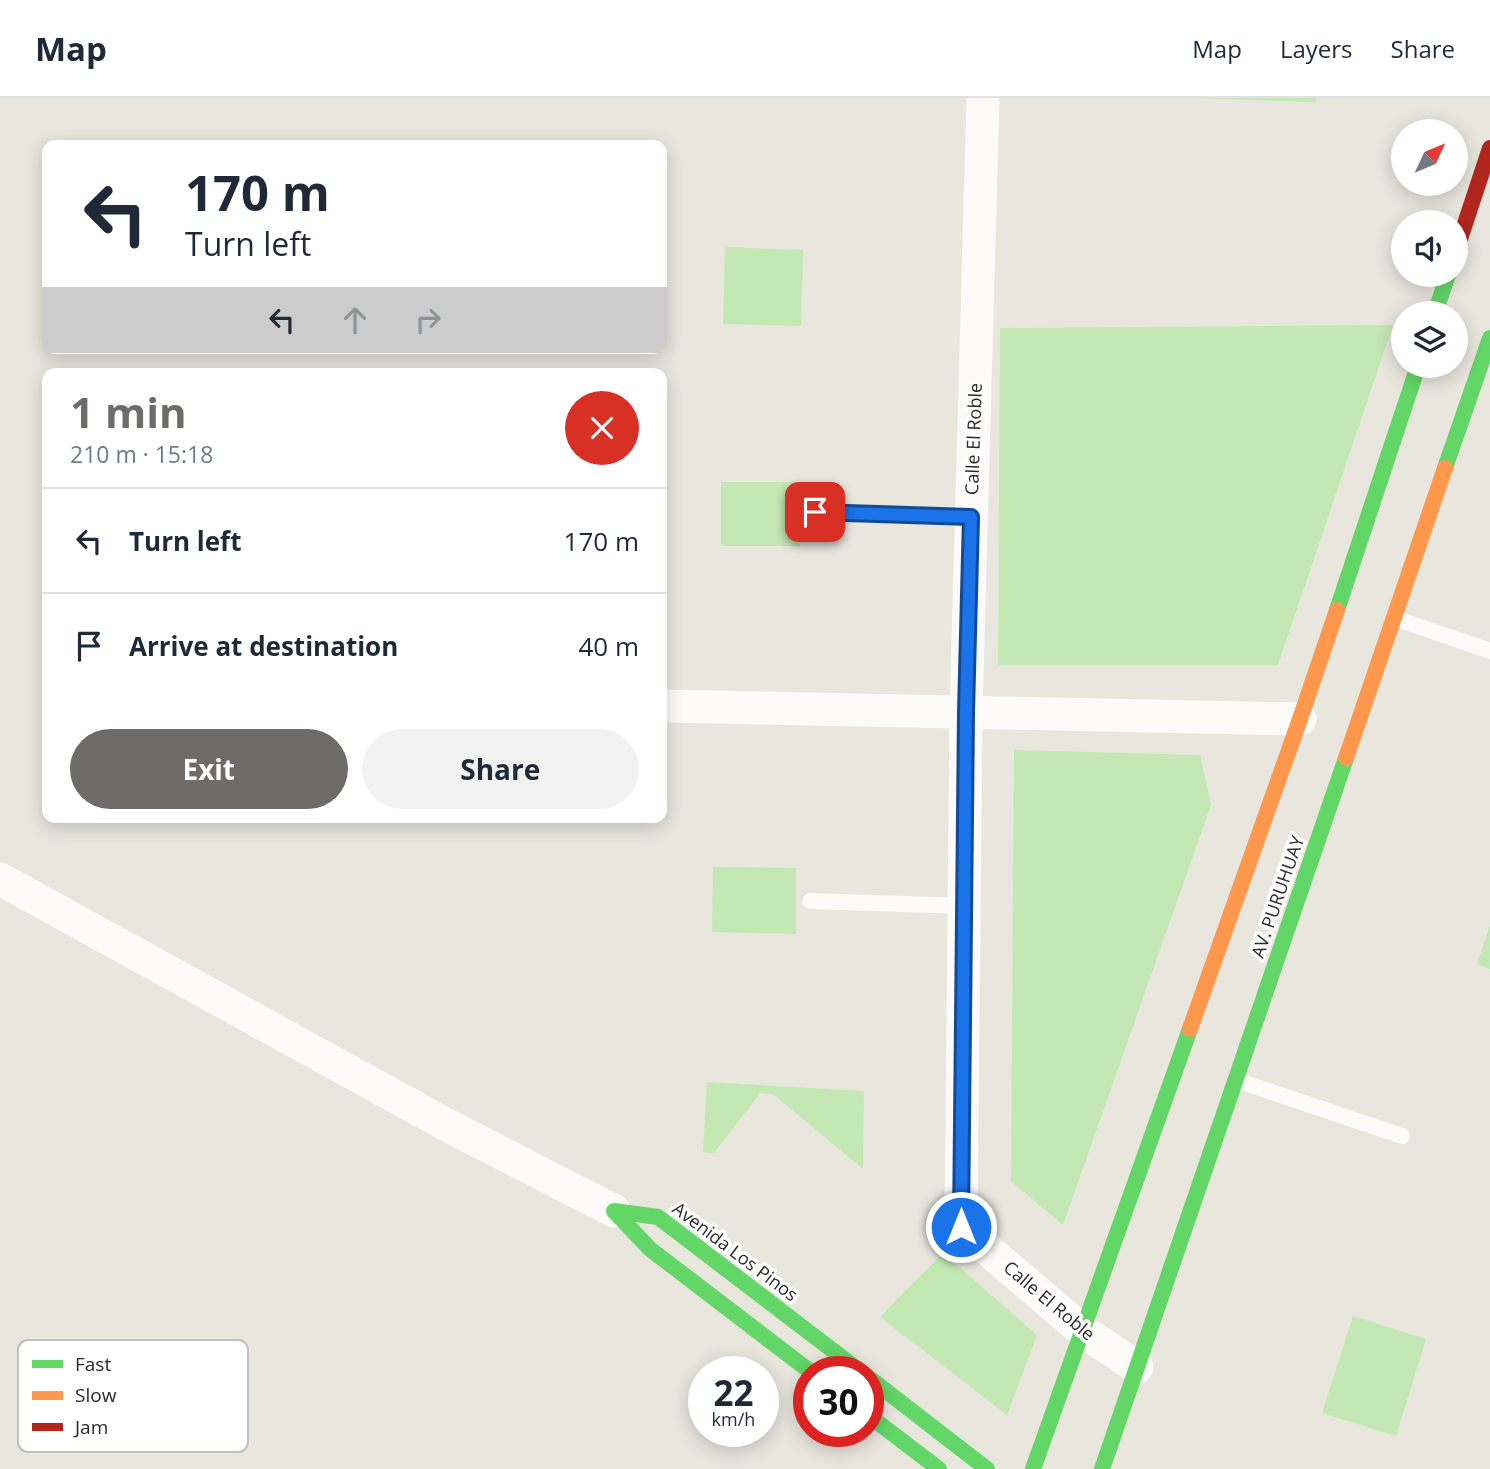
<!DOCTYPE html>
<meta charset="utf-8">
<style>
:root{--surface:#fff;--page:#f2f2f3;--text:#1f2937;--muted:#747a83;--line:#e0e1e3;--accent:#6d6c69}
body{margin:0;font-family:"Open Sans",sans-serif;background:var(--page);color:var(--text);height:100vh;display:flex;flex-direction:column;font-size:26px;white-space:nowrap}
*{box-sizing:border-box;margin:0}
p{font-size:23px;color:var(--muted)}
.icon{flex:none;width:38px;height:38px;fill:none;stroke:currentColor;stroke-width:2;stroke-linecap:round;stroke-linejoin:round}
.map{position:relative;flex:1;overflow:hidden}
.side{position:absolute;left:42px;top:270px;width:625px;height:455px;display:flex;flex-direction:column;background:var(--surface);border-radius:14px;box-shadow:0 4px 18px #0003}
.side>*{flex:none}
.guide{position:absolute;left:42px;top:42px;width:625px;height:214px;border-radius:14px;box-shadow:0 4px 18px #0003;background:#fff;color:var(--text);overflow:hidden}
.needle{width:46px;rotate:46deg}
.fabs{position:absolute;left:1391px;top:21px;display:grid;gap:14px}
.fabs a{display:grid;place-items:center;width:77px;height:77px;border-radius:50%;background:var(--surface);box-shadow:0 4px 18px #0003;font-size:35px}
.speed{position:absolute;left:688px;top:1258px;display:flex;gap:14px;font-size:35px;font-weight:700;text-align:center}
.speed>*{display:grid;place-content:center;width:91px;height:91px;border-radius:50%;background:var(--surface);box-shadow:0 4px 18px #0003;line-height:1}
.speed small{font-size:18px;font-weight:400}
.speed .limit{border:10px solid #d22;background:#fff;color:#111}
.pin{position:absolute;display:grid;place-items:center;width:60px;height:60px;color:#fff;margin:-30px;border-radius:14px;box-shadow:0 4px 10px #0006}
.me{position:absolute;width:77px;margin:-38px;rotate:0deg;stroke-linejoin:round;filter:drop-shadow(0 0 5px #0008)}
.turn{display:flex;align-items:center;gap:24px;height:147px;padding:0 28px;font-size:32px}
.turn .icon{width:91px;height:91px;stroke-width:2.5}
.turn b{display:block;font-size:49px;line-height:60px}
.lanes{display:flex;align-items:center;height:66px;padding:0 28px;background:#0003;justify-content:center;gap:35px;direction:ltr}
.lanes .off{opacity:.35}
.round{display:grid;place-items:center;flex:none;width:74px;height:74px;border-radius:37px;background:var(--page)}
.overview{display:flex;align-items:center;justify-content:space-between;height:119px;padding:0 28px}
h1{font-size:42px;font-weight:700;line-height:52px;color:var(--accent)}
.action{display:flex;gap:14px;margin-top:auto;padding:14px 28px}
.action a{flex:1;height:80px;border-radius:42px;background:var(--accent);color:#fff;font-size:28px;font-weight:700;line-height:80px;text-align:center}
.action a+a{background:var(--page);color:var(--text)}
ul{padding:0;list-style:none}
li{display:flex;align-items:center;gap:21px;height:105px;padding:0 28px;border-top:2px solid var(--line)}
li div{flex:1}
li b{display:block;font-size:26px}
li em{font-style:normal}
header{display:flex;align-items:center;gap:42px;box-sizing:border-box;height:98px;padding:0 35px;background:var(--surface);border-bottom:2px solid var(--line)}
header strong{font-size:33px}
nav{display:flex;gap:38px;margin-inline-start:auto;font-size:24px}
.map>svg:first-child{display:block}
.green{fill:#c4e8b3}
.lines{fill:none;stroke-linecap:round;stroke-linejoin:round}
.lane{stroke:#fcfbfa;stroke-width:16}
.street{stroke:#fcfbfa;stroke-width:33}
.fast{stroke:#63d668;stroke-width:16}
.slow{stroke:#ff974d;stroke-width:16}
.jam{stroke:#b3261e;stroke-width:16}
.route-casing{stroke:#114b97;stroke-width:18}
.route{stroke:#1a73e8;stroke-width:12}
.labels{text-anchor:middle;stroke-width:7;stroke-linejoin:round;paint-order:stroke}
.street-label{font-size:18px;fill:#2a2a2a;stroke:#fff}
.key{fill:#fff;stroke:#bfbfbf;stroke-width:2}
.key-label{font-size:19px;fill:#2a2a2a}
</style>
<header>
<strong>Map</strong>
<nav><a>Map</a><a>Layers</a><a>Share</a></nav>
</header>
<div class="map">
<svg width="1490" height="1371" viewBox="0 0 1490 1371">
<rect width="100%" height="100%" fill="#e9e6de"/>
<!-- green -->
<path class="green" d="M1194,0H1317L1315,4Z
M725,149L803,152L801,228L723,226Z
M1393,227L1278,567H998L1000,230Z
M721,384H799L800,448H721Z
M1014,652L1200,657L1211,707L1063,1127L1011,1083Z
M713,769L796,770V836L712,834Z
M1490,828V871L1477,866Z
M707,984L864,993L863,1071L773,996L760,995L714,1055L703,1054Z
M943,1155L1037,1237L1007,1317L880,1219Z
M1353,1218L1426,1241L1396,1338L1322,1315Z"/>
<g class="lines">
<!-- lane -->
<path class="lane" d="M815,414L971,419
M1394,520L1490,553
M810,803L964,808
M1236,982L1402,1038"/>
<!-- street -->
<path class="street" d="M983,0L966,614L961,1129L1083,1233L1137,1269
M662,608L1300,621
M0,781L445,1026L614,1113"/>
<!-- fast -->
<path class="fast" d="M1435,215L1448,177
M1445,370L1490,240
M1337,512L1418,268
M614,1113L658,1119L861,1274
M614,1113L650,1151L811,1274
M868,1279L987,1371
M868,1317L939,1371
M1033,1371L1190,931
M1102,1371L1346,660"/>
<!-- slow -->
<path class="slow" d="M1346,660L1445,370
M1190,931L1300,621L1337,512"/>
<!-- jam -->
<path class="jam" d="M1456,153L1490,50"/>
</g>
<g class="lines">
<defs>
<path id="route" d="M815,414L971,419L966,614L961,1129"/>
</defs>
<!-- route casing -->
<use href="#route" class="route-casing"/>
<!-- route -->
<use href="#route" class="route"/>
</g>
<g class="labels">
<!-- street labels -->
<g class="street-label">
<text transform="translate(974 341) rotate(-88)" y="6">Calle El Roble</text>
<text transform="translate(1278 799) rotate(-71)" y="6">AV. PURUHUAY</text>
<text transform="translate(735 1154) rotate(37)" y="6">Avenida Los Pinos</text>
<text transform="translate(1049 1203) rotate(40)" y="6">Calle El Roble</text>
</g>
</g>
<!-- legend -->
<rect x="18" y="1242" width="230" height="112" rx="10" class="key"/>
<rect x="32" y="1262" width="31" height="8" fill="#63d668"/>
<rect x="32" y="1293" width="31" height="9" fill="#ff974d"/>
<rect x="32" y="1325" width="31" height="8" fill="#b3261e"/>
<g class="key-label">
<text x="75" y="1273">Fast</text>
<text x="75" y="1304">Slow</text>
<text x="75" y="1336">Jam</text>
</g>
</svg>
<div class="fabs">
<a><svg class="needle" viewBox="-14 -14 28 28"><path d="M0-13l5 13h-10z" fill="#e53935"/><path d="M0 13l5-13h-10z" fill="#747a83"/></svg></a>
<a><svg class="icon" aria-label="sound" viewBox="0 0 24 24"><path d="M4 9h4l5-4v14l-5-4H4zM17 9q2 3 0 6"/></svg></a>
<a><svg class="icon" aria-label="layers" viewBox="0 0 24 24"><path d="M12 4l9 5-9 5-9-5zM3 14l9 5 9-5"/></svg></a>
</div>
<div class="speed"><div>22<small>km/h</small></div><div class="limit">30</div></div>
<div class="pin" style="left:815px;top:414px;background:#d93025"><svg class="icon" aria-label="arrive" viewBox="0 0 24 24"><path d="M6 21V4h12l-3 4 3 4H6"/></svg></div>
<svg class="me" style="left:961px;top:1129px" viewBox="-20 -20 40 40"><circle r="17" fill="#1a73e8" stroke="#fff" stroke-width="3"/><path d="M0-11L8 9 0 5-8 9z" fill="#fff"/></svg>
<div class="guide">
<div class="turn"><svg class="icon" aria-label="left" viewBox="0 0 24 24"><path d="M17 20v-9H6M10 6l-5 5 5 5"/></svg><div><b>170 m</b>Turn left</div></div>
<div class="lanes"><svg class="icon" aria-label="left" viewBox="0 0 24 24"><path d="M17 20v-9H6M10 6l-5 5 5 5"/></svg><svg class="icon off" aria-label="ahead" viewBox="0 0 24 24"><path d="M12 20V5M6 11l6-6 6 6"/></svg><svg class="icon off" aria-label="right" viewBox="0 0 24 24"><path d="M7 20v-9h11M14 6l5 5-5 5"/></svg></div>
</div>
<section class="side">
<div class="overview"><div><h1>1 min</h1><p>210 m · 15:18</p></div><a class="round" style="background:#d93025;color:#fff"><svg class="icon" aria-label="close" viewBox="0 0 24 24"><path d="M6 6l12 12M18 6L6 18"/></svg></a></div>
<ul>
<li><svg class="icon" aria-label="left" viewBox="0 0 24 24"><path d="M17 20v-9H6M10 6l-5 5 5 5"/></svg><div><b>Turn left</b></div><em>170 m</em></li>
<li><svg class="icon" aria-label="arrive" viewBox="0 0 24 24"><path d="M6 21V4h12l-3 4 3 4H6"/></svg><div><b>Arrive at destination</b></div><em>40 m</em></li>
</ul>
<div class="action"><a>Exit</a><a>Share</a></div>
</section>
</div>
